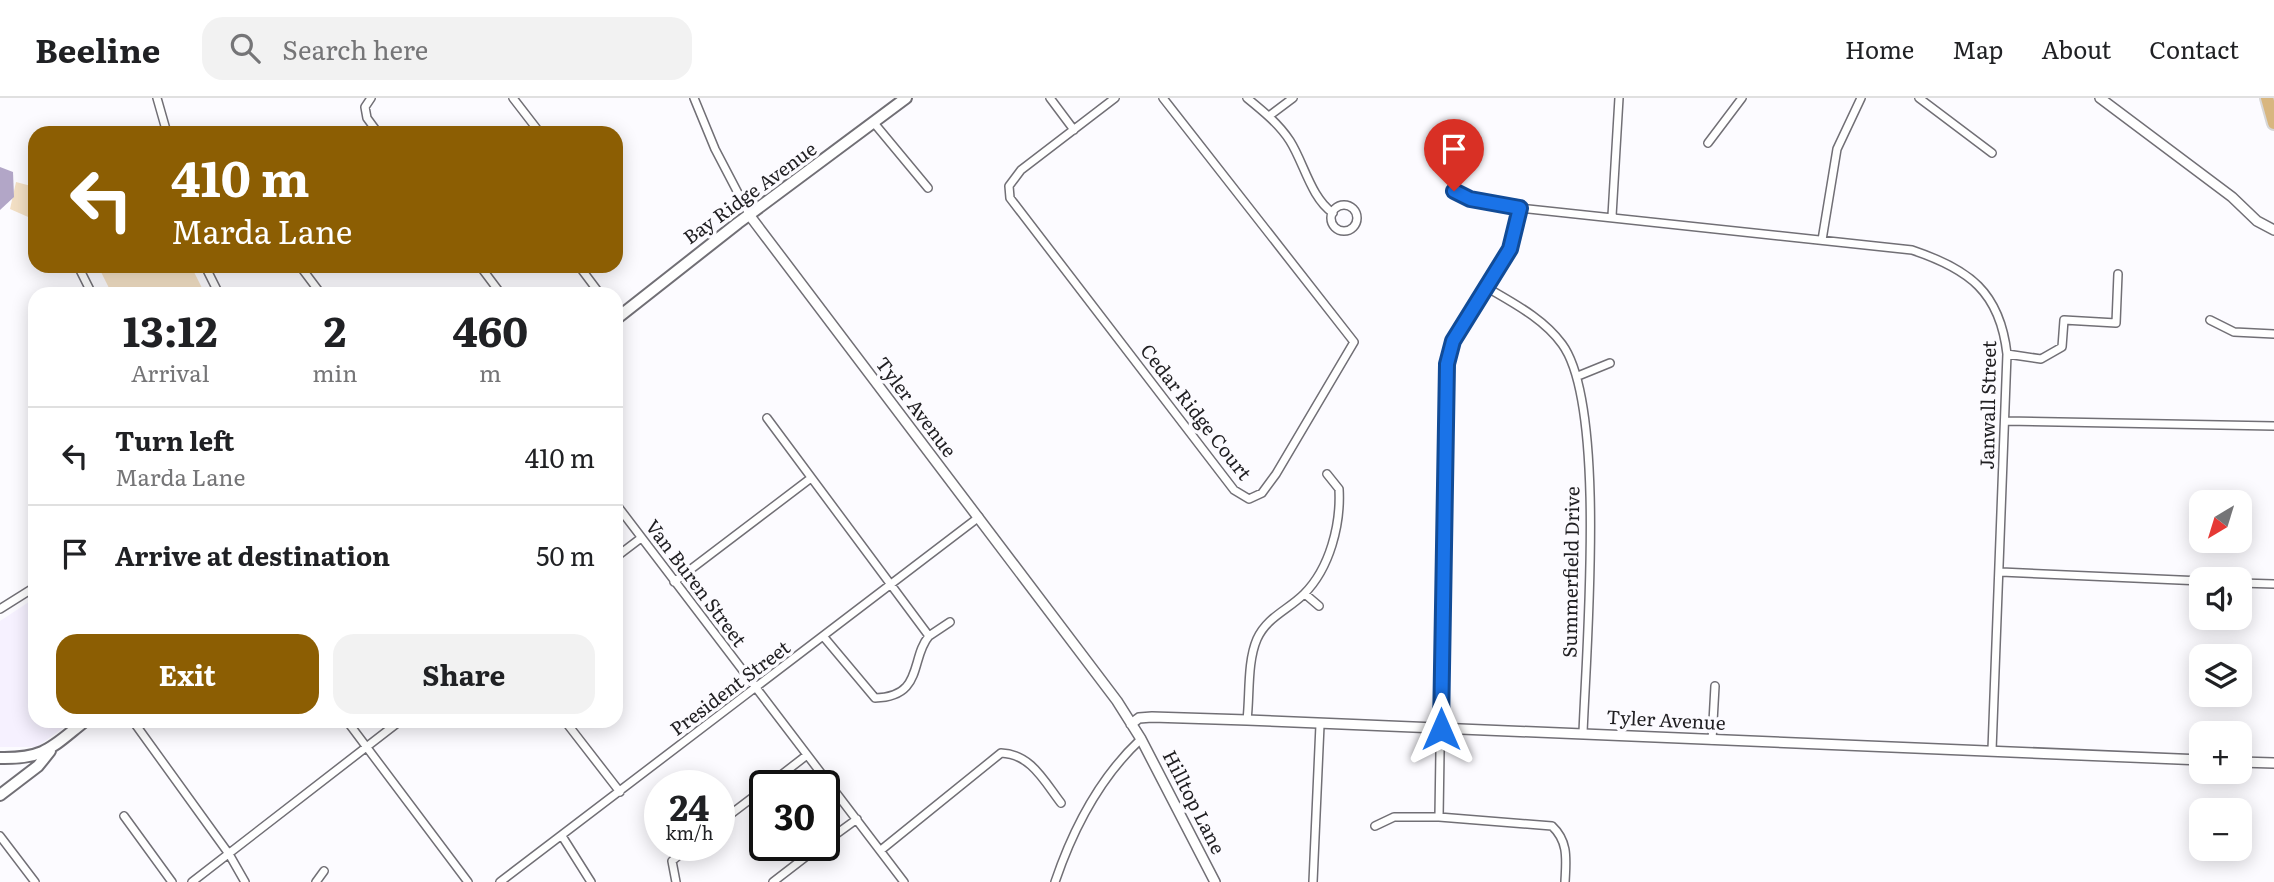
<!DOCTYPE html>
<meta charset="utf-8">
<style>
:root{--surface:#fff;--page:#f2f2f2;--text:#202124;--muted:#757577;--line:#e0e0e0;--accent:#8c5e03}
body{margin:0;font-family:Literata,serif;background:var(--page);color:var(--text);height:100vh;display:flex;flex-direction:column;font-size:26px;white-space:nowrap}
*{box-sizing:border-box;margin:0}
p{font-size:23px;color:var(--muted)}
.icon{flex:none;width:38px;height:38px;fill:none;stroke:currentColor;stroke-width:2;stroke-linecap:round;stroke-linejoin:round}
.map{position:relative;flex:1;overflow:hidden}
.sheet{position:absolute;left:28px;top:189px;width:595px;height:441px;display:flex;flex-direction:column;background:var(--surface);border-radius:21px;box-shadow:0 4px 18px #0003}
.sheet>*{flex:none}
.guide{position:absolute;left:28px;top:28px;width:595px;height:147px;border-radius:21px;box-shadow:0 4px 18px #0003;background:#8c5e03;color:#fff;overflow:hidden}
.needle{width:46px;rotate:218deg}
.fabs{position:absolute;left:2189px;top:392px;display:grid;gap:14px}
.fabs a{display:grid;place-items:center;width:63px;height:63px;border-radius:14px;background:var(--surface);box-shadow:0 4px 18px #0003;font-size:35px}
.speed{position:absolute;left:644px;top:672px;display:flex;gap:14px;font-size:35px;font-weight:700;text-align:center}
.speed>*{display:grid;place-content:center;width:91px;height:91px;border-radius:50%;background:var(--surface);box-shadow:0 4px 18px #0003;line-height:1}
.speed small{font-size:18px;font-weight:400}
.speed .limit{border:4px solid #111;border-radius:10px;background:#fff;color:#111}
.pin{position:absolute;display:grid;place-items:center;width:60px;height:60px;color:#fff;margin:-72px -30px;border-radius:50% 50% 50% 0;rotate:-45deg;box-shadow:0 0 7px #0007}
.pin .icon{rotate:45deg}
.me{position:absolute;width:77px;margin:-38px;rotate:0deg;stroke-linejoin:round;filter:drop-shadow(0 0 5px #0008)}
.turn{display:flex;align-items:center;gap:24px;height:147px;padding:0 28px;font-size:32px}
.turn .icon{width:91px;height:91px;stroke-width:2.5}
.turn b{display:block;font-size:49px;line-height:60px}
.eta{display:flex;justify-content:space-evenly;align-items:center;height:119px;text-align:center}
.eta b{font-size:42px;font-weight:700;line-height:49px}
.primary-button{display:flex;gap:14px;margin-top:auto;padding:14px 28px}
.primary-button a{flex:1;height:80px;border-radius:21px;background:var(--accent);color:#fff;font-size:28px;font-weight:700;line-height:80px;text-align:center}
.primary-button a+a{background:var(--page);color:var(--text)}
ul{padding:0;list-style:none}
li{display:flex;align-items:center;gap:21px;height:98px;padding:0 28px;border-top:2px solid var(--line)}
li div{flex:1}
li b{display:block;font-size:26px}
li em{font-style:normal}
header{display:flex;align-items:center;gap:42px;box-sizing:border-box;height:98px;padding:0 35px;background:var(--surface);border-bottom:2px solid var(--line)}
header strong{font-size:33px}
nav{display:flex;gap:38px;margin-inline-start:auto;font-size:24px}
.search{width:490px;height:63px;background:var(--page);display:flex;align-items:center;gap:18px;box-sizing:border-box;padding:0 24px;border-radius:21px;color:var(--muted);font-size:26px}
.map>svg:first-child{display:block}
.built{fill:#f6f1ff}
.green{fill:#f3e0c5}
.water{fill:#b2a6c7}
.lines{fill:none;stroke-linecap:round;stroke-linejoin:round}
.minor-casing{stroke:#716f75;stroke-width:10}
.tertiary-casing{stroke:#716f75;stroke-width:12}
.secondary-casing{stroke:#716f75;stroke-width:14}
.primary-casing{stroke:#d7d7d7;stroke-width:16}
.minor{stroke:#fff;stroke-width:7}
.tertiary{stroke:#fff;stroke-width:9}
.secondary{stroke:#fff;stroke-width:10}
.primary{stroke:#d8b67f;stroke-width:12}
.route-casing{stroke:#114b97;stroke-width:18}
.route{stroke:#1a73e8;stroke-width:12}
.labels{text-anchor:middle;stroke-width:7;stroke-linejoin:round;paint-order:stroke}
.street-label{font-size:19px;fill:#201f22;stroke:#fcfbff}
</style>
<header>
<strong>Beeline</strong>
<div class="search"><svg class="icon" aria-label="search" viewBox="0 0 24 24"><circle cx="10" cy="10" r="6"/><path d="M15 15l6 6"/></svg>Search here</div>
<nav><a>Home</a><a>Map</a><a>About</a><a>Contact</a></nav>
</header>
<div class="map">
<svg width="2274" height="784" viewBox="0 0 2274 784">
<rect width="100%" height="100%" fill="#fcfbff"/>
<!-- built -->
<path class="built" d="M35,500V623H72L37,649H0V523Z"/>
<!-- green -->
<path class="green" d="M16,84L35,89V122L10,111Z
M98,168H191L205,196H112Z"/>
<!-- water -->
<path class="water" d="M0,69L13,74L14,99L0,112Z"/>
<g class="lines">
<defs>
<path id="minor" d="M157,0L167,35
M371,0L365,9L367,20L378,35
M513,0L540,35
M694,0L715,51L750,118
M1050,0L1074,32
M1115,0L1021,72L1009,88L1010,100L1234,392L1249,401L1262,395L1276,376L1354,244L1163,0
M1247,0C1263,13 1279,26 1290,43C1304,65 1311,100 1333,115
M1919,0L1992,55
M1269,18L1293,0
M874,25L928,90
M1708,45L1742,0
M1454,93L1470,101L1520,110L1912,152C1969,171 2000,194 2007,256L1992,652
M1331 120a13 13 0 1 1 26 0a13 13 0 1 1-26 0Z
M1612,118L1619,0
M1822,142L1837,51L1861,0
M78,168L92,196
M205,168L219,196
M300,168L321,196
M480,168L501,196
M579,168L600,196
M1486,189C1513,205 1543,220 1562,246C1607,307 1586,553 1583,635
M2210,222L2234,234L2274,236
M2007,256L2041,261L2062,249L2064,222L2116,225L2118,176
M1578,278L1610,265
M767,320L929,538C910,560 924,599 875,600L823,538
M2005,323L2274,328
M616,406L904,784
M616,459L641,440
M2001,474L2202,483
M674,484L811,380
M2240,485L2274,486
M1305,496L1319,508
M0,511L35,489
M929,538L950,524
M1247,622C1250,597 1247,564 1257,541C1267,519 1288,512 1304,496C1330,470 1341,426 1339,391L1327,376
M133,623L229,756L245,784
M347,623L468,784
M565,623L620,694
M1712,642L1715,588
M767,688L807,657
M124,718L172,784
M1439,719L1446,266L1453,243L1510,151L1520,110
M719,725L765,690
M1375,728L1394,719H1439L1552,728C1569,744 1566,762 1565,784
M0,738L35,784
M562,738L591,784
M824,745L857,721
M881,752L1001,655C1031,656 1044,683 1061,705
M192,784L400,623
M316,784L324,773
M500,784L979,419
M676,784L672,763L691,747
M773,784L821,747
M1055,784C1073,731 1100,679 1141,641
M1313,784L1320,627"/>
<path id="tertiary" d="M2100,0L2232,99L2257,123L2274,132
M750,118L1117,603L1141,641L1215,784
M1131,626L1139,620L1152,619L1247,622L2202,662
M2240,664L2274,665"/>
<path id="secondary" d="M616,221L738,125L906,0
M0,660C45,661 52,649 85,623
M0,697L38,668L50,653"/>
<path id="primary" d="M2267,0L2274,25"/>
</defs>
<!-- minor casing -->
<use href="#minor" class="minor-casing"/>
<!-- tertiary casing -->
<use href="#tertiary" class="tertiary-casing"/>
<!-- secondary casing -->
<use href="#secondary" class="secondary-casing"/>
<!-- primary casing -->
<use href="#primary" class="primary-casing"/>
<!-- minor -->
<use href="#minor" class="minor"/>
<!-- tertiary -->
<use href="#tertiary" class="tertiary"/>
<!-- secondary -->
<use href="#secondary" class="secondary"/>
<!-- primary -->
<use href="#primary" class="primary"/>
</g>
<g class="lines">
<defs>
<path id="route" d="M1441,631L1447,266L1453,243L1510,151L1520,110L1470,101L1454,93"/>
</defs>
<!-- route casing -->
<use href="#route" class="route-casing"/>
<!-- route -->
<use href="#route" class="route"/>
</g>
<g class="labels">
<!-- street labels -->
<g class="street-label">
<text transform="translate(750 95) rotate(-36)" y="7">Bay Ridge Avenue</text>
<text transform="translate(1988 307) rotate(-89)" y="7">Janwall Street</text>
<text transform="translate(916 309) rotate(53)" y="7">Tyler Avenue</text>
<text transform="translate(1196 314) rotate(52)" y="7">Cedar Ridge Court</text>
<text transform="translate(1571 474) rotate(-89)" y="7">Summerfield Drive</text>
<text transform="translate(696 485) rotate(53)" y="7">Van Buren Street</text>
<text transform="translate(730 590) rotate(-37)" y="7">President Street</text>
<text transform="translate(1666 622) rotate(3)" y="7">Tyler Avenue</text>
<text transform="translate(1194 704) rotate(63)" y="7">Hilltop Lane</text>
</g>
</g>
</svg>
<div class="fabs">
<a><svg class="needle" viewBox="-14 -14 28 28"><path d="M0-13l5 13h-10z" fill="#e53935"/><path d="M0 13l5-13h-10z" fill="#757577"/></svg></a>
<a><svg class="icon" aria-label="sound" viewBox="0 0 24 24"><path d="M4 9h4l5-4v14l-5-4H4zM17 9q2 3 0 6"/></svg></a>
<a><svg class="icon" aria-label="layers" viewBox="0 0 24 24"><path d="M12 4l9 5-9 5-9-5zM3 14l9 5 9-5"/></svg></a>
<a>+</a>
<a>−</a>
</div>
<div class="speed"><div>24<small>km/h</small></div><div class="limit">30</div></div>
<div class="pin" style="left:1454px;top:93px;background:#d93025"><svg class="icon" aria-label="arrive" viewBox="0 0 24 24"><path d="M6 21V4h12l-3 4 3 4H6"/></svg></div>
<svg class="me" style="left:1441px;top:631px" viewBox="-20 -20 40 40"><path d="M0-17L14 15 0 8-14 15z" fill="#1a73e8" stroke="#fff" stroke-width="4"/></svg>
<div class="guide">
<div class="turn"><svg class="icon" aria-label="left" viewBox="0 0 24 24"><path d="M17 20v-9H6M10 6l-5 5 5 5"/></svg><div><b>410 m</b>Marda Lane</div></div>
</div>
<section class="sheet">
<div class="eta">
<div><b>13:12</b><p>Arrival</p></div>
<div><b>2</b><p>min</p></div>
<div><b>460</b><p>m</p></div>
</div>
<ul>
<li><svg class="icon" aria-label="left" viewBox="0 0 24 24"><path d="M17 20v-9H6M10 6l-5 5 5 5"/></svg><div><b>Turn left</b><p>Marda Lane</p></div><em>410 m</em></li>
<li><svg class="icon" aria-label="arrive" viewBox="0 0 24 24"><path d="M6 21V4h12l-3 4 3 4H6"/></svg><div><b>Arrive at destination</b></div><em>50 m</em></li>
</ul>
<div class="primary-button"><a>Exit</a><a>Share</a></div>
</section>
</div>
